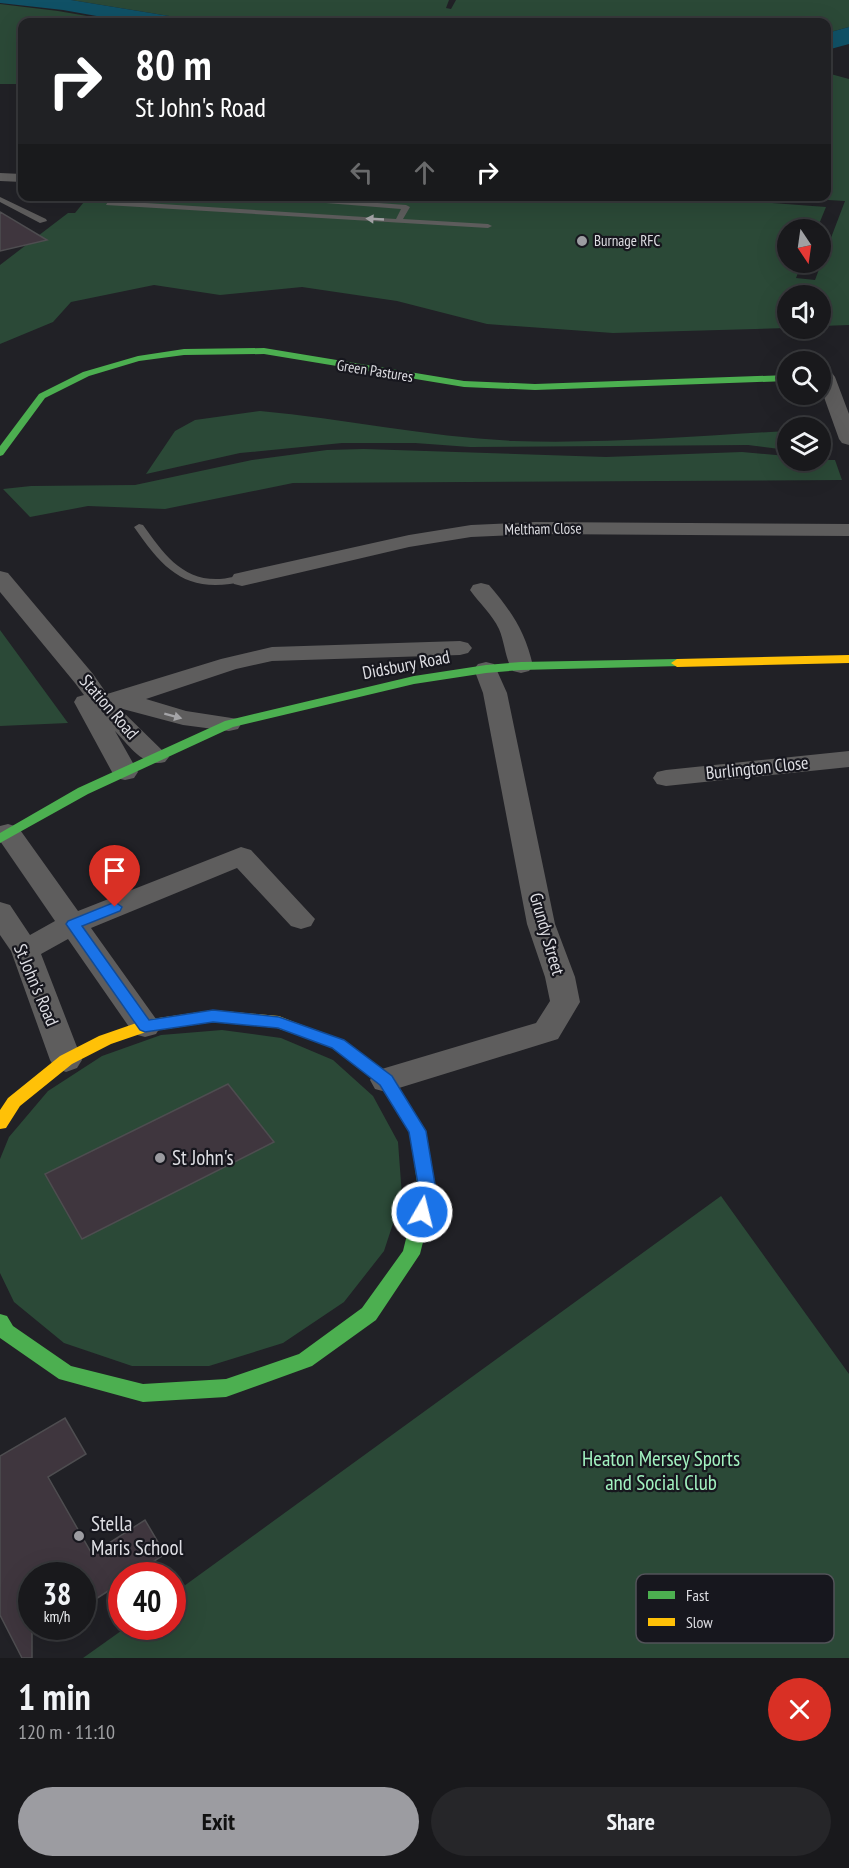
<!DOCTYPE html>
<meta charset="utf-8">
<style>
:root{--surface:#19191c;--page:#262629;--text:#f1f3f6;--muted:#9fa0a3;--line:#37383b;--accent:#9c9ca1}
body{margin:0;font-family:"PT Sans Narrow",sans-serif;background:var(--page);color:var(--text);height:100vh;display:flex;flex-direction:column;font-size:22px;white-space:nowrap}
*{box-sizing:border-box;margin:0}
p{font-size:20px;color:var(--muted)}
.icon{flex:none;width:33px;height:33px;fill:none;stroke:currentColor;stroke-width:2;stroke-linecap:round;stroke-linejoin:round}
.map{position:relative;height:1658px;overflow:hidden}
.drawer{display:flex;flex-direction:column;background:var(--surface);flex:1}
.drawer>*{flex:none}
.top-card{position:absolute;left:18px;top:18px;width:813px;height:183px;border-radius:12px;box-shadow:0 6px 24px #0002,0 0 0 2px var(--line);background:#202124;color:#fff;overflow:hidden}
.needle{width:39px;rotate:167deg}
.fabs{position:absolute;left:777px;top:219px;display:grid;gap:12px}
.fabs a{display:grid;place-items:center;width:54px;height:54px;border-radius:50%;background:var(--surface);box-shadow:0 6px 24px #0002,0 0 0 2px var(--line);font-size:30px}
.speed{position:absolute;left:18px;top:1562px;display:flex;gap:12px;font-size:30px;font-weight:700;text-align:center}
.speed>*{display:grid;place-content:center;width:78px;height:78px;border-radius:50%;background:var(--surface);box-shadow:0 6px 24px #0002,0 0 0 2px var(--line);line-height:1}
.speed small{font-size:15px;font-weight:400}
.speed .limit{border:9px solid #d22;background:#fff;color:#111}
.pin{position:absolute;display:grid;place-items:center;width:51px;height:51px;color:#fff;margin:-62px -26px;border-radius:50% 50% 50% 0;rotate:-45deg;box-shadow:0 0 6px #0007}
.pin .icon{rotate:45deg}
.me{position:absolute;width:66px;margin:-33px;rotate:8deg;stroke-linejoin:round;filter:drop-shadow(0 0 4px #0008)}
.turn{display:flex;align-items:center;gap:21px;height:126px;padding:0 18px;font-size:27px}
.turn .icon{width:78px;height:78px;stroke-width:2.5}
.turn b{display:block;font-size:42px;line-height:51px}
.lanes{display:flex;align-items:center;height:57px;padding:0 18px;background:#0003;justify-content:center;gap:30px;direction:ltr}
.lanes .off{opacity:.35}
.round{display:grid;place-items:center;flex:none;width:63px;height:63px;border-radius:32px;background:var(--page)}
.summary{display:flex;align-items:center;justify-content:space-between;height:102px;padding:0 18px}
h1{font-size:36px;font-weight:800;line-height:45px}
.action{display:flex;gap:12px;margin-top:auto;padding:12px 18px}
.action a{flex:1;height:69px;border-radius:36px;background:var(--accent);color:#111;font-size:24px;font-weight:800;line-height:69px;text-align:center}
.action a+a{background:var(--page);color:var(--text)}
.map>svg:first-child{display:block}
.green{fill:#2b4937}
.water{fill:#105166}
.building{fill:#3f363e;stroke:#4e4d50;stroke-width:1.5}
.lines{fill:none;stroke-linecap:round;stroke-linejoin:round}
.lane{fill:#5e5d5d;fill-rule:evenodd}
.street{fill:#5e5d5d;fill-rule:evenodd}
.fast{fill:#4caf50;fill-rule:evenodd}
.slow{fill:#ffc107;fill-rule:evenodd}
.oneway{fill:#a4a4a7}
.route{fill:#1a73e8;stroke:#114b97;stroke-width:1.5}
.poi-dot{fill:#9c9ca1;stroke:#17171e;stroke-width:2}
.labels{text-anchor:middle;stroke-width:4.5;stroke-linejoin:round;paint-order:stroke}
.far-poi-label{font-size:15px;fill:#dedee3;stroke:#17171e;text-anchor:start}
.far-street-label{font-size:15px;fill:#dedee3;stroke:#17171e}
.street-label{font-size:18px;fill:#dedee3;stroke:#17171e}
.near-poi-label{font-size:21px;fill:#dedee3;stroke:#17171e;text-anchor:start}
.near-park-label{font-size:21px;fill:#a2f2c0;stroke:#17171e}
.key{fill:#17171e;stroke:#535359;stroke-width:1.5}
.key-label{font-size:16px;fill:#dedee3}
</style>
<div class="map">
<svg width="849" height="1658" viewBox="0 0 849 1658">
<rect width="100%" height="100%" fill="#212126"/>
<!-- green -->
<path class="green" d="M71,0H449L446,8L451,9L456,0H849V27L827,33L826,22H206Z
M0,4L58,11L122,22H22V84H0Z
M827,73L849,79V325L821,326L820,296H788L787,328L613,333L487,324L397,301L302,287L220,295L154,285L71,302L53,322L0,344V265L68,213H75L88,197L675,196L826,207L817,229L788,230V262L802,263L796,278L815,280L845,201L779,197L826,196Z
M260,411C345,419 429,437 514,441C605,444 697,436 787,431V450L748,445L470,447L415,443H342L240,453L146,474L175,431L195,420Z
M364,449L606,457L742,452L787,456L788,460H835L842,480L293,483L165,509L88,506L30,517L3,489L31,486L135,485L252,460L327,450Z
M0,630L68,723L0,726Z
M222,1030L281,1038L333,1060L373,1096L398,1142L402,1196L384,1251L344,1302L283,1343L209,1366H132L64,1343L14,1302L0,1273V1159L9,1137L48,1091L102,1056L161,1035Z
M721,1196L849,1374V1658H83L128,1626H172L173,1594Z"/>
<!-- water -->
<path class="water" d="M0,0H71L206,22H130L63,10L0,3Z
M849,27V44L827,50V33Z"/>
<!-- building -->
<path class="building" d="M0,212L47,240L0,251Z
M228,1084L274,1142L82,1239L45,1174Z
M65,1418L86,1454L48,1477L92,1554L145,1520L165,1554L133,1575H122V1582L82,1608V1575H32V1658H22L0,1615V1456Z"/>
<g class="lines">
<!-- lane -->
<path class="lane" d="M111,196H118L114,201L396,219L401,209L237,196H280L406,205L410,207L403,219L488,224L492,226L488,228L106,205Z
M0,197L46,219L47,221L40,223L0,202Z
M139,524L143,525C163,553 182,581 220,579C230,579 240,573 247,579L246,581C188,595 165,572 134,527Z"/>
<!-- street -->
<path class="street" d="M0,173L22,174V182L0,181Z
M826,372L832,373L835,377L849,414V445L842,443L839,439L820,386V373Z
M535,522L849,524V536L535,534L471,537L409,547L242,586L234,584L231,579L234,574L409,535L471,525Z
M0,571L8,573L93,674L107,694L221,659L272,647L460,641L468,643L472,648L468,653L460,655L272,661L236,669L146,699L186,711L238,719L241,724L238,729L229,731L183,725L119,708L169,757L165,762C143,768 129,745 115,731L138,772L134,778L125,780L116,778L112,772L74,702L77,697L84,695L75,683L0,592Z
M481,583L489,585C512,612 525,631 533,666L529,671L521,673L513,671C505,659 505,643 499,629C492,614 479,603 470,590L473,585Z
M486,662L494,664L507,693L555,924L575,977L580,1002L558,1039L386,1092L375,1089L370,1080L375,1071L536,1023L550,1001L545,977L527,924L483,693L474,669L478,664Z
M849,751V767L666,786L657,784L653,778L657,772L666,770Z
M8,824L18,827L78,911L241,847L251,850L315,919L311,926L301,929L291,926L237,868L91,928L161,1026L156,1034L145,1037L134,1034L68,939L41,954L82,1060L77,1068L66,1072L55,1068L50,1060L11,951L0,935V902L10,905L30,935L55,921L0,841V826Z"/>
<!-- fast -->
<path class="fast" d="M264,348L464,381L535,384L788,375V381L535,390L464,387L264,354L184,355L139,361L89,376L45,398L3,455L0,456V446L39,394L83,372L138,356L184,349Z
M677,659L683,663L681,666L521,670L486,673L414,684L233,727L88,794L0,843V833L78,788L225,721L414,676L486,665L521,662Z
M294,1022L344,1040L392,1076L426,1131L436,1190L420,1254L376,1320L312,1366L226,1397L143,1402L59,1379L0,1338V1314L7,1316L13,1326L71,1366L143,1384L226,1379L299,1354L362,1308L403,1251L418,1190L410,1132L380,1084L332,1048L289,1032L286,1028L289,1024Z"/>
<!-- slow -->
<path class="slow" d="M849,655V663L677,667L671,663L677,659Z
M213,1010L279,1016L299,1024L302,1028L299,1032L294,1034L277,1028L213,1022L146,1032L111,1044L72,1064L20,1106L6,1128L0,1129V1110L8,1098L60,1056L99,1036L145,1020Z"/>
</g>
<!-- one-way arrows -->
<defs><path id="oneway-solid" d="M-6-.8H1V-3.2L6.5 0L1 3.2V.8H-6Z" transform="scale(1.5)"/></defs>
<g class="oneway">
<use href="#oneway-solid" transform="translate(375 219) rotate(-177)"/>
<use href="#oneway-solid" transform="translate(173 716) rotate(15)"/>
</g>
<!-- route -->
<path class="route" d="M115,902L122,907L120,911L82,926L149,1020L213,1010L279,1017L344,1040L392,1076L426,1131L436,1190L428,1217L422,1219L416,1217L413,1212L419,1190L409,1132L380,1085L332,1048L278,1028L213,1022L145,1032L140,1030L66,924L68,921Z"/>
<!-- markers -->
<g class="poi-dot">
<circle cx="582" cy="241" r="6"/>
<circle cx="160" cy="1158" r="6"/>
<circle cx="79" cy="1536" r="6"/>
</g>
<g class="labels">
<!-- far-poi labels -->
<g class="far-poi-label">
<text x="594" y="246">Burnage RFC</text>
</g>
<!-- far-street labels -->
<g class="far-street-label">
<text transform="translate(375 371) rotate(9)" y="5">Green Pastures</text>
<text transform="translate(543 529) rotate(-1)" y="5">Meltham Close</text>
</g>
<!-- street labels -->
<g class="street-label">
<text transform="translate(406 665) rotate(-11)" y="6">Didsbury Road</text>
<text transform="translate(109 707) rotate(49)" y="6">Station Road</text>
<text transform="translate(757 768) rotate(-6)" y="6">Burlington Close</text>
<text transform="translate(547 934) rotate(74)" y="6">Grundy Street</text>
<text transform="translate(36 985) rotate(67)" y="6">St John's Road</text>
</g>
<!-- near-poi labels -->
<g class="near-poi-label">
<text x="172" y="1165">St John's</text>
<text x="91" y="1531">Stella<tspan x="91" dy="24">Maris School</tspan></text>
</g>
<!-- near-park labels -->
<g class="near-park-label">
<text x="661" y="1466">Heaton Mersey Sports<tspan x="661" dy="24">and Social Club</tspan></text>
</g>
</g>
<!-- legend -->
<rect x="636" y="1574" width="198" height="69" rx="9" class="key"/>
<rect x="648" y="1591" width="27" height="8" fill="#4caf50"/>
<rect x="648" y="1618" width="27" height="8" fill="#ffc107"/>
<g class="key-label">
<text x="686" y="1601">Fast</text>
<text x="686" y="1628">Slow</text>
</g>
</svg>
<div class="fabs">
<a><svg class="needle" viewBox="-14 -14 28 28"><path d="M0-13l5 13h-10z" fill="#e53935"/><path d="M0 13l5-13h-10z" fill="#9fa0a3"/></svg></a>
<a><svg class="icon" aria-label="sound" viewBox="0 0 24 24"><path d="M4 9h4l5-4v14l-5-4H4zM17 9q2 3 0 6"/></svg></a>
<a><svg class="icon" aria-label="search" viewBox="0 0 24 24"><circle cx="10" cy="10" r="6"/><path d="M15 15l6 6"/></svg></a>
<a><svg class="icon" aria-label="layers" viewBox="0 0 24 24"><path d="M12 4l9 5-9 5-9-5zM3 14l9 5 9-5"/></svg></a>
</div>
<div class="speed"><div>38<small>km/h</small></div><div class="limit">40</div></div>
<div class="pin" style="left:115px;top:907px;background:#d93025"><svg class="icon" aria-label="arrive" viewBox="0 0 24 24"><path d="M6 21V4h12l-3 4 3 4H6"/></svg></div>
<svg class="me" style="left:422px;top:1212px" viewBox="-20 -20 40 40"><circle r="17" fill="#1a73e8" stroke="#fff" stroke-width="3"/><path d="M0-11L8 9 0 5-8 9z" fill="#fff"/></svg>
<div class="top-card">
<div class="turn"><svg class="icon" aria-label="right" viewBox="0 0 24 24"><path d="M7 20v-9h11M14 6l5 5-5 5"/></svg><div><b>80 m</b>St John's Road</div></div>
<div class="lanes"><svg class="icon off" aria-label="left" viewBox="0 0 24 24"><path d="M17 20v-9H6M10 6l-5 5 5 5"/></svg><svg class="icon off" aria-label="ahead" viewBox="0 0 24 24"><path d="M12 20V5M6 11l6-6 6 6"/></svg><svg class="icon" aria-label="right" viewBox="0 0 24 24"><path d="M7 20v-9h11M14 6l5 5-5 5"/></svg></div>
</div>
</div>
<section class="drawer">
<div class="summary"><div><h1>1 min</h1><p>120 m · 11:10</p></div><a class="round" style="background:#d93025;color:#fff"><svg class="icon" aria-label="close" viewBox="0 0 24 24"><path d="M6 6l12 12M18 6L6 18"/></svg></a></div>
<div class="action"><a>Exit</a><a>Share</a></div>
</section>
